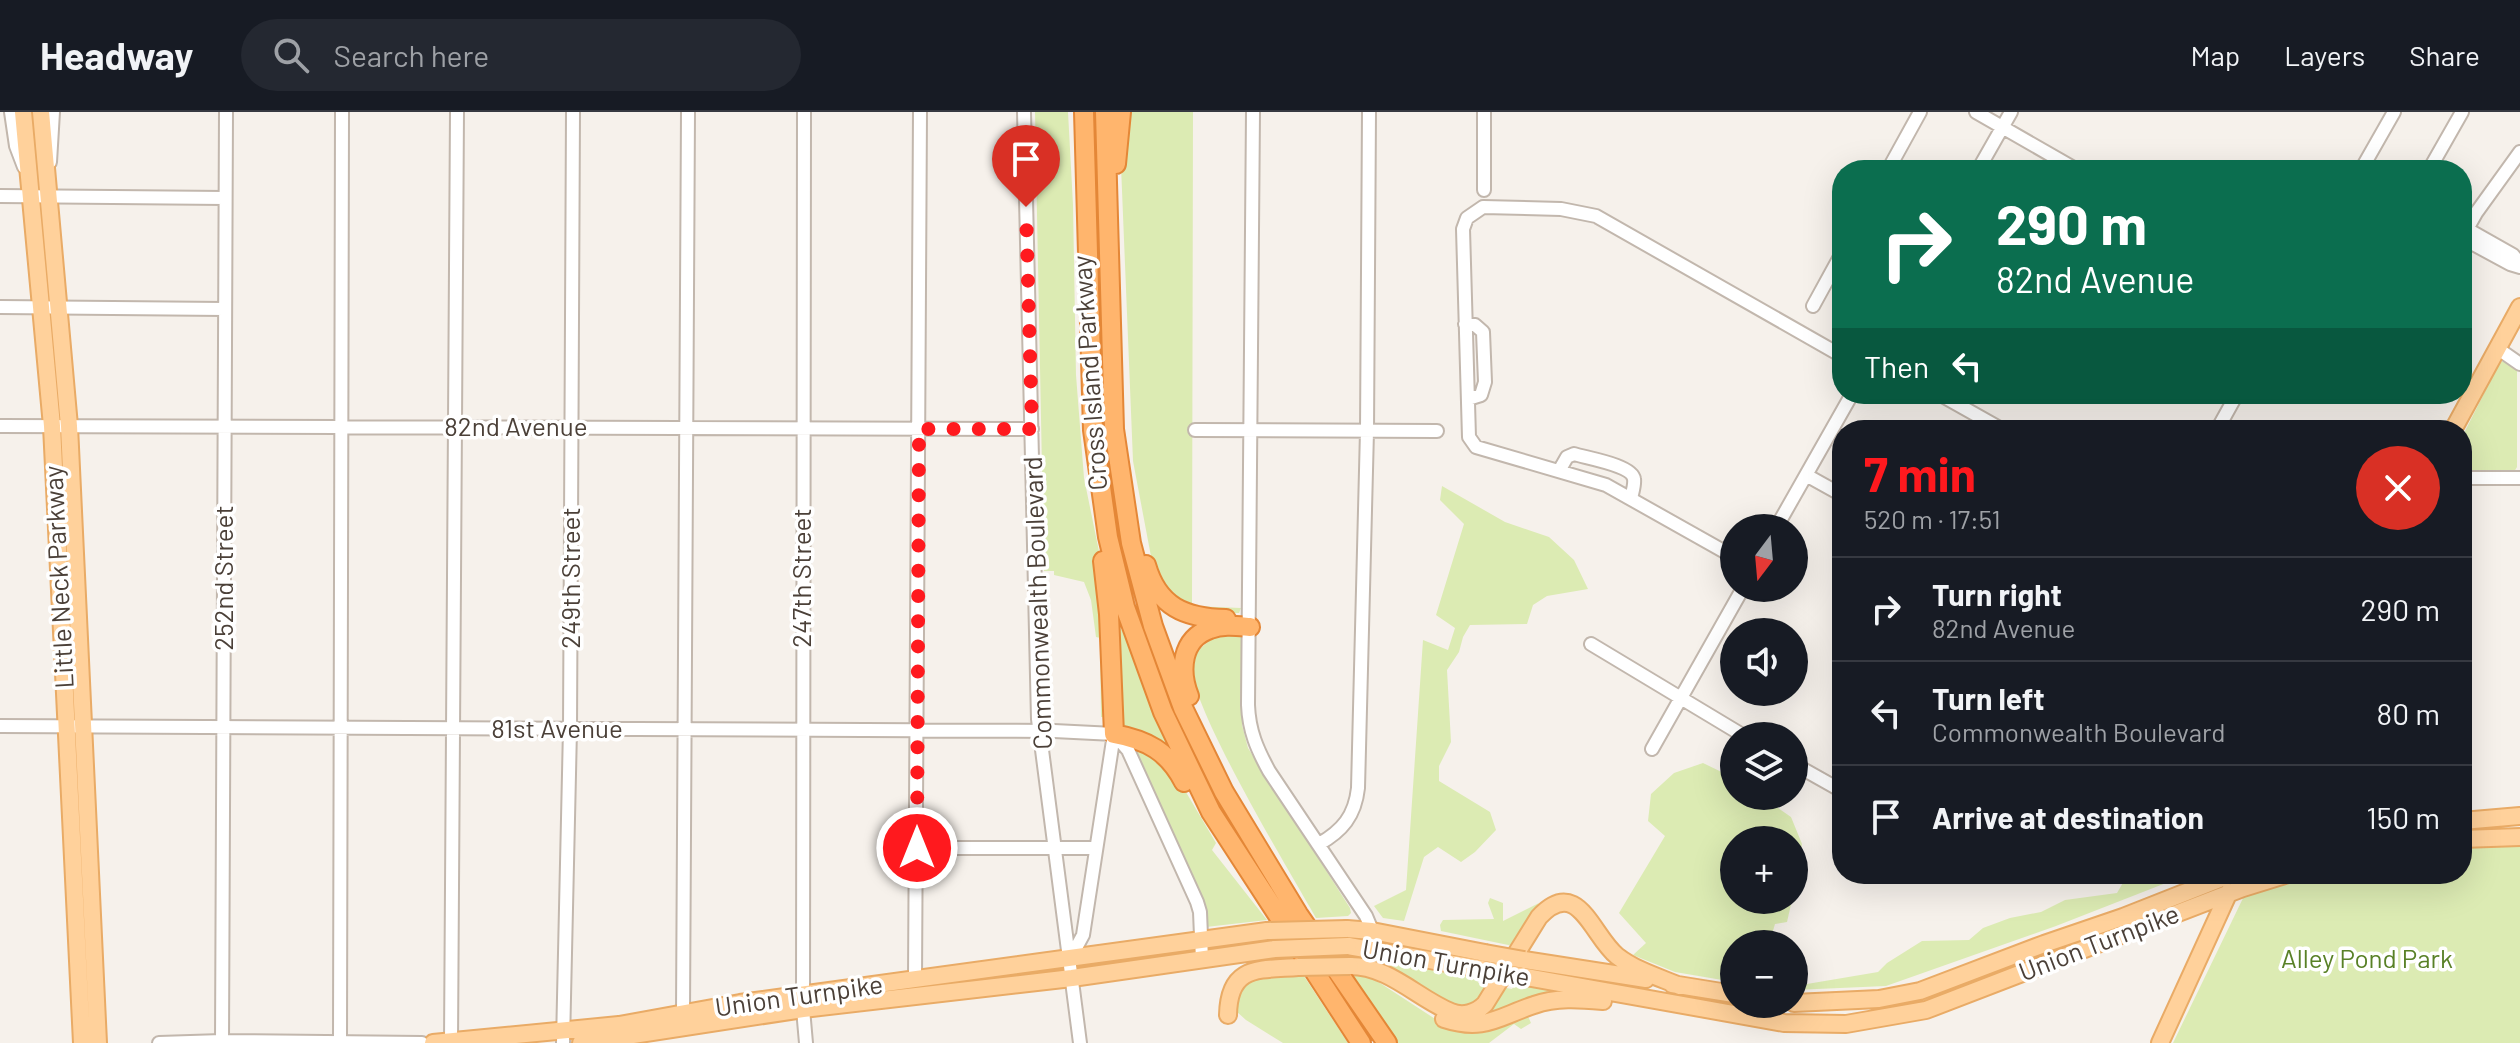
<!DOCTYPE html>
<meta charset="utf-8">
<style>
:root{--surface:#171b24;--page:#242831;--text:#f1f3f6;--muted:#9ea1a6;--line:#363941;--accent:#ff191e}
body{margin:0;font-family:Barlow,sans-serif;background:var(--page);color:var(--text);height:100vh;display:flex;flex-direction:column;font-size:30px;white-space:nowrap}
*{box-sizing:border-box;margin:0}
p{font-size:26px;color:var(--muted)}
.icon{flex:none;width:44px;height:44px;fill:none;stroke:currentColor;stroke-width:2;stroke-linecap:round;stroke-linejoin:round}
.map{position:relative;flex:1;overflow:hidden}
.sheet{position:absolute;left:1832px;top:308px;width:640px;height:464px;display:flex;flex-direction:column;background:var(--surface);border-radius:32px;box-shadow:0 8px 32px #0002}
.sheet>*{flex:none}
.top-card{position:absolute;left:1832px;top:48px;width:640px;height:244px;border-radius:32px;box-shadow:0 8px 32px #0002;background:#0b6e4f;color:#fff;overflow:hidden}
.needle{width:52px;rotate:196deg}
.tools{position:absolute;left:1720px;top:402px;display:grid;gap:16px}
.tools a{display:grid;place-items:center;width:88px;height:88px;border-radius:50%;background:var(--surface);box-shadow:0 8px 32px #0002;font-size:40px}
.pin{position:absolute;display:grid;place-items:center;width:68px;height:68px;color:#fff;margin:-82px -34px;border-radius:50% 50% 50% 0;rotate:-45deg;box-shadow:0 0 8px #0007}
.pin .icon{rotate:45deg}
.me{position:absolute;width:88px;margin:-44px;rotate:0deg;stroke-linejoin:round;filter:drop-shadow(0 0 6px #0008)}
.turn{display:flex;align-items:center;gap:28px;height:168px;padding:0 32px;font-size:36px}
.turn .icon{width:104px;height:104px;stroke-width:2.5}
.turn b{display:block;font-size:56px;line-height:68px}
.then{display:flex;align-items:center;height:76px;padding:0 32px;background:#0003;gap:16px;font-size:30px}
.round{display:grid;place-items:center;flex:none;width:84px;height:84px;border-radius:42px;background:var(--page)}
.summary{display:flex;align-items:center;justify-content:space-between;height:136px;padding:0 32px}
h1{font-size:48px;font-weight:700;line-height:60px;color:var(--accent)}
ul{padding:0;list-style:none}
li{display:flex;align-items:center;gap:24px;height:104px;padding:0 32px;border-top:2px solid var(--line)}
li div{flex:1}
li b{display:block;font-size:30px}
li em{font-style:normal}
header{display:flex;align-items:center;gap:48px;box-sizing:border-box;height:112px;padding:0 40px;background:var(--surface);border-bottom:2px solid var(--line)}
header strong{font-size:38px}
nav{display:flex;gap:44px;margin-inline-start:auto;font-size:28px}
.search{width:560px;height:72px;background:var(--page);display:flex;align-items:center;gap:20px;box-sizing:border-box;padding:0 28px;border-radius:44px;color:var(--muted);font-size:30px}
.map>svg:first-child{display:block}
.green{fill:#dcebb3}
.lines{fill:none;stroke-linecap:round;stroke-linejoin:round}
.minor-casing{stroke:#c2b7ad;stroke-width:16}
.major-casing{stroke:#e9ab66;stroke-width:20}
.highway-casing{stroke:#e48737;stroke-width:22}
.minor{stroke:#fff;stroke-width:12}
.major{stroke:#ffd19b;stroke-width:16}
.highway{stroke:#ffb56d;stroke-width:18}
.major-bridge-casing{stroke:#e9ab66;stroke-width:20;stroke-linecap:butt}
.major-bridge{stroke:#ffd19b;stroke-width:16}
.route{stroke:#ff191e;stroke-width:14;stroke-dasharray:0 25.2}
.labels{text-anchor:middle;stroke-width:7;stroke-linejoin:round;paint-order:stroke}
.street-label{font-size:26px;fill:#4b4038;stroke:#fff}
.park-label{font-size:26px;fill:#598127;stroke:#fff}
</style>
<header>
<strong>Headway</strong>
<div class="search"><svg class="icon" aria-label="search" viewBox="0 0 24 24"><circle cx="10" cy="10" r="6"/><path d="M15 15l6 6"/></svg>Search here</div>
<nav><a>Map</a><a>Layers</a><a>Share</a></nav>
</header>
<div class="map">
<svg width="2520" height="931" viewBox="0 0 2520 931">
<rect width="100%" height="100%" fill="#f6f1eb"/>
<!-- green -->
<path class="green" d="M1035,0H1068L1073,93L1076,263L1084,366L1102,454L1104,605H1101L1100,526L1096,525L1091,488L1084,470L1054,463V459H1044Z
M1128,0H1193L1192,494L1241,496L1239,501H1204L1170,486L1153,455L1133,349L1121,54Z
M2505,249L2517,258V355L2514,360H2462V325L2500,250Z
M1442,374L1505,410L1549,425L1574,448L1588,477L1547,484L1533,493L1527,512L1470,513L1463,525L1459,540L1447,558L1451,630L1439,654V669L1490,700L1496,718L1475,740L1461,750L1438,735L1424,745L1404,809L1383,806L1374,794L1406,778L1423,528L1448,538L1455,516L1436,503L1464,412L1440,388Z
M1119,513L1130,534L1167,630L1162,636L1118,615L1113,516Z
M1222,517L1244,524L1242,613L1248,636L1350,796L1351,801L1348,804L1316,806C1292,763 1186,589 1192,552C1195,536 1210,529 1221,522Z
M1141,632L1180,670L1216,731L1212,738L1267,808L1206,815L1205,794L1133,638V633Z
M1703,651L1734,666V684H1761L1791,705L1802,732L1794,776V728H1734V788H1792L1787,810L1775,812L1769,832H1734V870L1675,860L1633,843L1646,831L1619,801L1665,724L1648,709L1651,682L1674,661Z
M2520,731V931H2173L2246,780L2317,762H2462V733Z
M2128,762H2189L2056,814L1886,874L1794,878V871L1801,873L1878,860L1887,851L1922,829L1969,828L1983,816L2010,806L2041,800L2065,788L2117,781Z
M1490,786L1503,791V809L1539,791L1513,834L1441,819L1440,813L1443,808L1494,807L1488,791Z
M1384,847L1480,864L1478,871L1491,873C1486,879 1481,889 1475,893C1454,905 1402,867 1382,856Z
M1348,859L1363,860L1446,914L1527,902L1531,911L1521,917L1514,912L1489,931H1398Z
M1302,861L1348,931H1283L1246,908L1236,899L1237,879C1254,862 1280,863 1302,861Z
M1515,871L1569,880L1485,906L1457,905L1501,875L1512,877Z"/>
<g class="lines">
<defs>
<path id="minor" d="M11,0L16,34L24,55
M804,0L803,897L806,931
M1024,0L1038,607L1080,931
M1253,0L1248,593C1249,619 1257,637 1269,659L1366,804L1371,816L1370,836
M1484,0V78
M1976,0L2077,58
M2520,40L2476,101L2462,126L2510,152L2520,155
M50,50L53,0
M1888,58L1920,0
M1978,58L2011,0
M2361,58L2394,0
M2429,58L2462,0
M0,84L225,86
M2467,117L2513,143L2520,151
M1813,194L1842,141
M0,195L225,197
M1465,212L1475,213L1483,220L1485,270L1481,283L1468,287
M2497,236L2520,252
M1939,282L2003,318
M0,314L1032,317
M1195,318L1437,319
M2217,318L2237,282
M1559,359L1567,345L1574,342C1586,346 1632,353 1634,367C1635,373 1632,381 1631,387
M1806,363L1842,383
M2462,366H2520
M1776,416L1852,282
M1734,445L1606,373L1476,335L1469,325L1463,117L1467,106L1483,95L1561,97L1596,104L1842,244
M1591,532L1744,624
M0,614L1054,619L1114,622
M1116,624L1128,638L1197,790L1200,800L1202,848
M1652,637L1743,476
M1794,652L1842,679
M1319,732C1342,719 1355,704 1358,676L1367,319L1369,0
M917,736H1095
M1969,763L1970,762
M1070,847L1083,823L1114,622
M915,868L920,0
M683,902L688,0
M451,930L457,0
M159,931L222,929L422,931
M222,931L226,0
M340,931L342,0
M563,931L570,617L573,0"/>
<path id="major" d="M23,0L52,314L82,931
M41,0L69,314L98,931
M2453,318L2520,195
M2462,709L2520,704
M2462,727L2520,725
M1347,817L1372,819L1485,841
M1348,834L1482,857
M1524,848L1646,867
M1350,854C1389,854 1417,886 1451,900C1463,905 1476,901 1485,892L1539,805C1578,763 1592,824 1617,844C1635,858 1658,865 1680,874
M1521,864L1784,911L1846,912L1926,898L2243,776L2288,762
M1672,872L1734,882
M1794,891L1879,887L1920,879L2044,832L2123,805L2232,762
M1228,903C1229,853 1258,858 1298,855
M1444,907C1484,920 1498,905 1534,893C1556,885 1580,887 1603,889
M433,931L619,913L740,891L1267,819
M581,931L803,897L1072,866L1275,837
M2160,931L2229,780"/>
<path id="highway" d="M1084,0L1093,318L1108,425L1125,495L1163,600L1211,700L1361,931
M1105,0L1114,317L1131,431L1153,514L1183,596L1224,680L1298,802L1387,931
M1116,52L1121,0
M1103,449L1109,502L1114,622C1147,628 1168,639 1184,670
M1146,453C1158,495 1185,506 1226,507
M1189,584C1179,559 1181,527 1210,517C1223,512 1237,514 1250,515"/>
</defs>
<!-- minor casing -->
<use href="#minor" class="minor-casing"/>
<!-- major casing -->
<use href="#major" class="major-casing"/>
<!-- highway casing -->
<use href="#highway" class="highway-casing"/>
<!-- minor -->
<use href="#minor" class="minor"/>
<!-- major -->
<use href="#major" class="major"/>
<!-- highway -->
<use href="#highway" class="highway"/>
<defs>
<path id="major-bridge" d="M1267,819L1347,817
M1275,837L1348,834
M1485,841L1524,848
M1298,855L1350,854
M1482,857L1521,864"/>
</defs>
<!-- major-bridge casing -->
<use href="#major-bridge" class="major-bridge-casing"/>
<!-- major-bridge -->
<use href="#major-bridge" class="major-bridge"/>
</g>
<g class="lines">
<!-- route -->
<path class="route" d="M917,736L919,317H1032L1026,95"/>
</g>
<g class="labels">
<!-- street labels -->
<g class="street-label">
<text transform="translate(1090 261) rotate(-94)" y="9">Cross Island Parkway</text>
<text x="516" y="324">82nd Avenue</text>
<text transform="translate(59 465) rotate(-93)" y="9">Little Neck Parkway</text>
<text transform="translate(224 466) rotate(-90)" y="9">252nd Street</text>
<text transform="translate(571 466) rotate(-90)" y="9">249th Street</text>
<text transform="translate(802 466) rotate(-90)" y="9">247th Street</text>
<text transform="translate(1038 491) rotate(-92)" y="9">Commonwealth Boulevard</text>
<text x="557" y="626">81st Avenue</text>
<text transform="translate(2099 831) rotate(-21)" y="9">Union Turnpike</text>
<text transform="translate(1446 851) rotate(10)" y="9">Union Turnpike</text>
<text transform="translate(799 884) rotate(-8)" y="9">Union Turnpike</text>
</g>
<!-- park labels -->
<g class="park-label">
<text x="2367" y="856">Alley Pond Park</text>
</g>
</g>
</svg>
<div class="tools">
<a><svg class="needle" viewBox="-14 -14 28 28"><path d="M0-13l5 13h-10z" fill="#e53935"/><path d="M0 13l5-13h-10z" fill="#9ea1a6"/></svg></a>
<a><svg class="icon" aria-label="sound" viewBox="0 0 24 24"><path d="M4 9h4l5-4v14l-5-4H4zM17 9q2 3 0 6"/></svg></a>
<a><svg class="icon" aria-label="layers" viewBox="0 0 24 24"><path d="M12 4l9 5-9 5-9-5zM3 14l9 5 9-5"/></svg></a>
<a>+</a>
<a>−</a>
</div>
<div class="pin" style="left:1026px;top:95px;background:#d93025"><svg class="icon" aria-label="arrive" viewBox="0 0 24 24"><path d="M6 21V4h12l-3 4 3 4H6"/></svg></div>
<svg class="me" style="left:917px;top:736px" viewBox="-20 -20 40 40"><circle r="17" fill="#ff191e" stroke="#fff" stroke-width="3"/><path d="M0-11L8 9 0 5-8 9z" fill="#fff"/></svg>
<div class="top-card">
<div class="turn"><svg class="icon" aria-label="right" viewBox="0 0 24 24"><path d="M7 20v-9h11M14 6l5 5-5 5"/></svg><div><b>290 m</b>82nd Avenue</div></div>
<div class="then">Then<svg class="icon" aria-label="left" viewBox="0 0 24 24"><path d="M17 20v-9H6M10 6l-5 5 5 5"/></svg></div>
</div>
<section class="sheet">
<div class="summary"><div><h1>7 min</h1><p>520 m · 17:51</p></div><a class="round" style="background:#d93025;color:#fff"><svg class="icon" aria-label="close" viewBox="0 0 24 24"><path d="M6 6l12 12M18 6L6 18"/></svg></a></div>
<ul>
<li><svg class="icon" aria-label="right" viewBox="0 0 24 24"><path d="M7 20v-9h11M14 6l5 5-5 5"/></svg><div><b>Turn right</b><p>82nd Avenue</p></div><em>290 m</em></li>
<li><svg class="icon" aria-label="left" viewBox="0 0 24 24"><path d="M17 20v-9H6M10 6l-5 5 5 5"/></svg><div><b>Turn left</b><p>Commonwealth Boulevard</p></div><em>80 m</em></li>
<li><svg class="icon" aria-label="arrive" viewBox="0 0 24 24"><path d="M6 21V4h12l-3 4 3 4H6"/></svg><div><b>Arrive at destination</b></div><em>150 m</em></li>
</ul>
</section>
</div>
